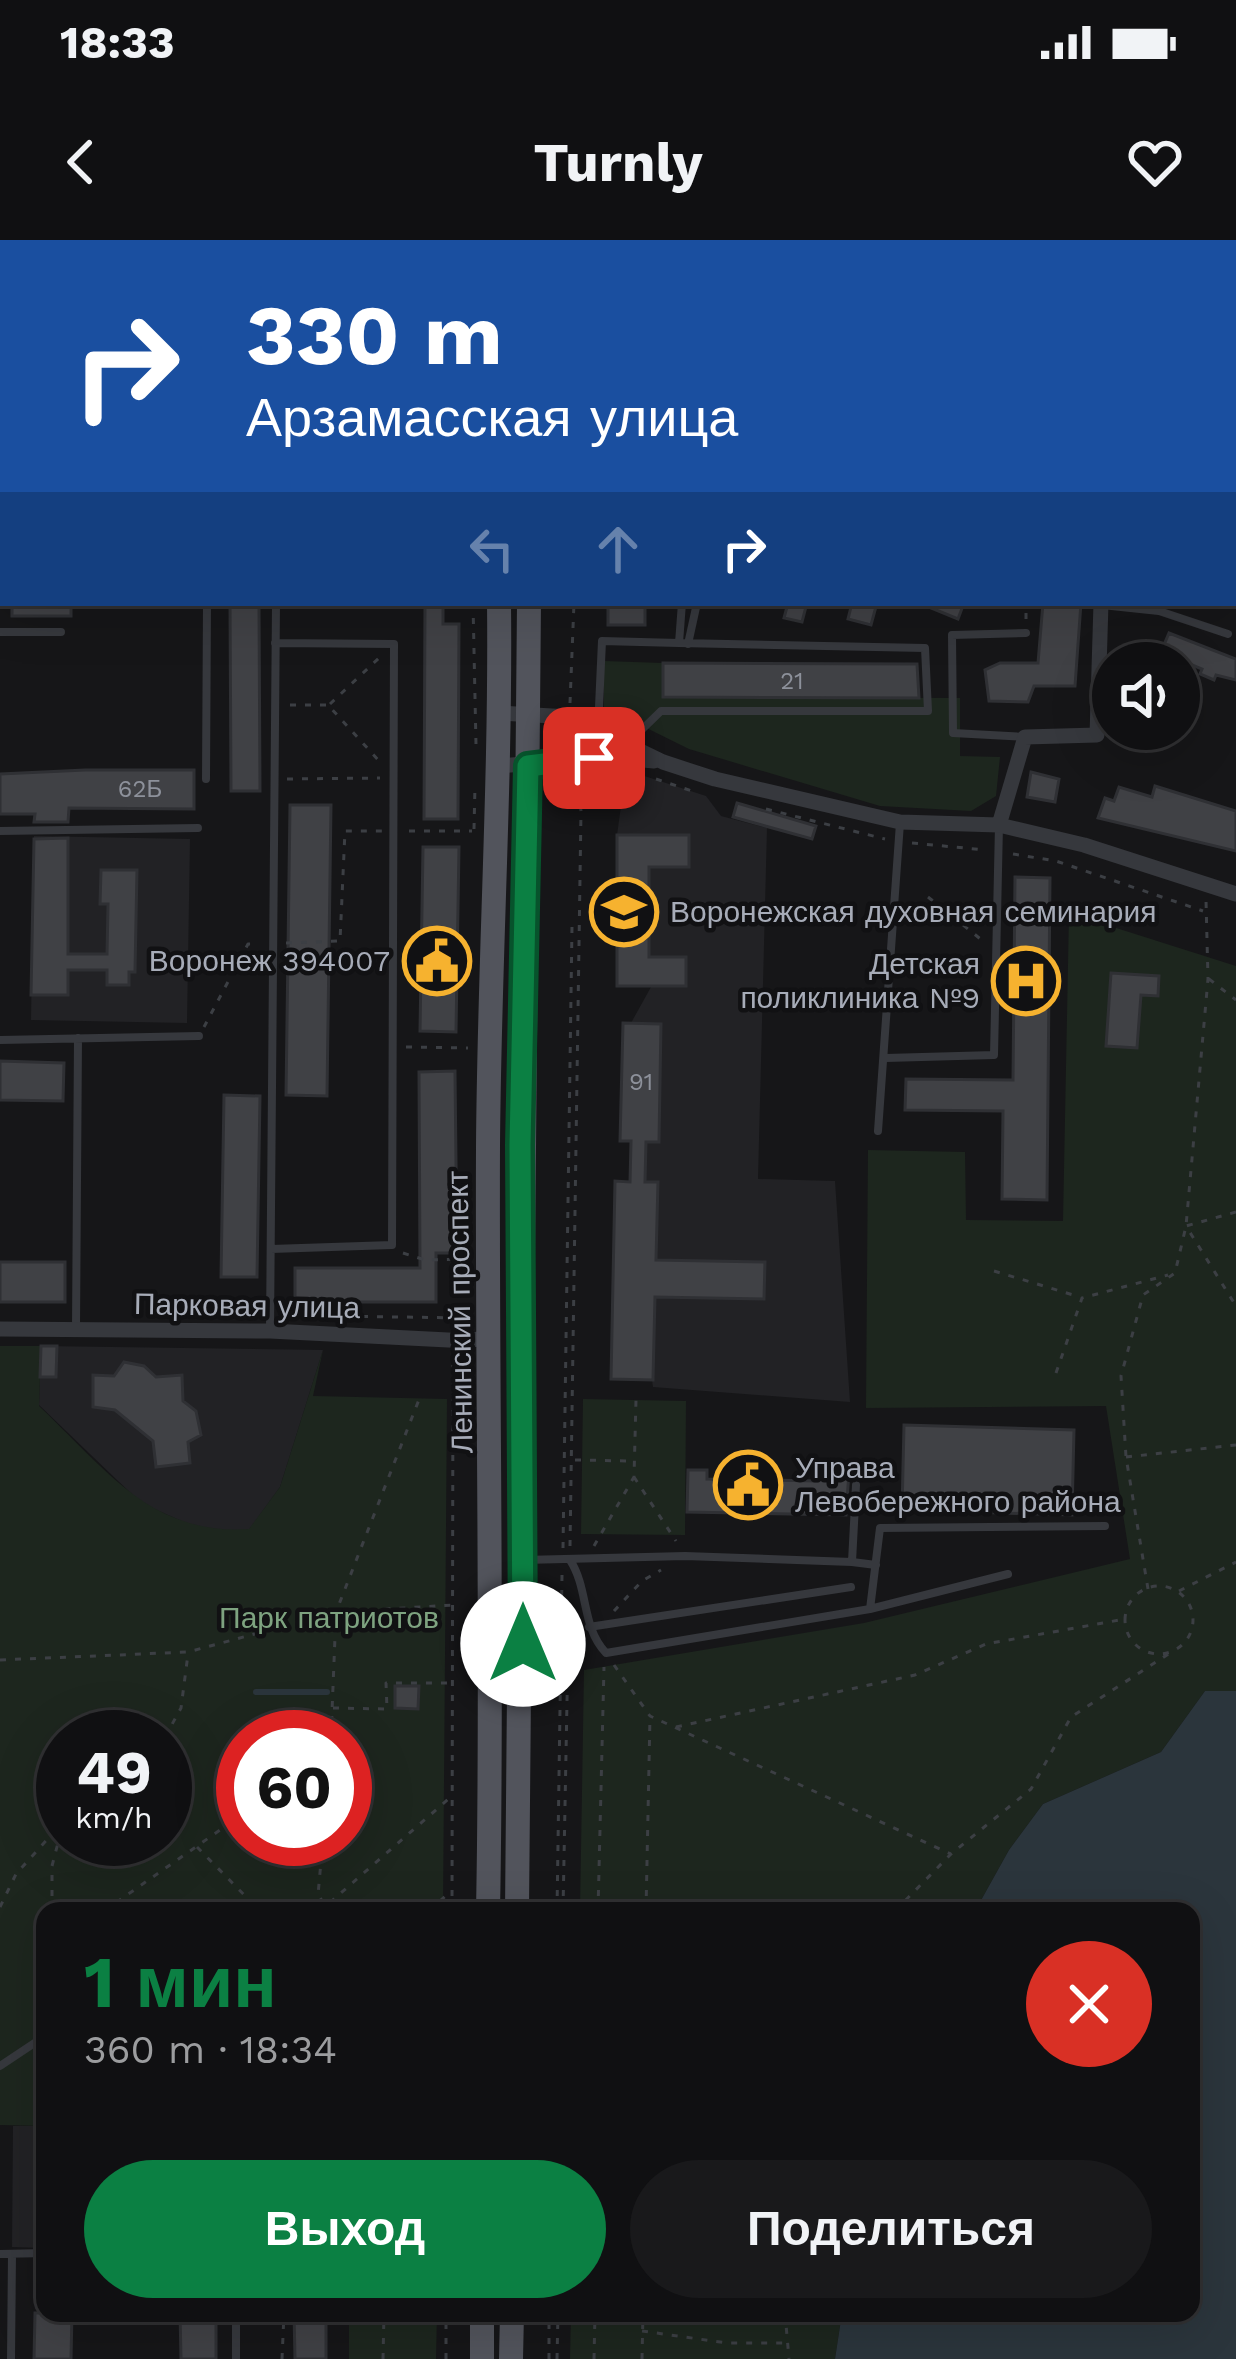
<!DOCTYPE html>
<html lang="ru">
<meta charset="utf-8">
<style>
:root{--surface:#101012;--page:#19191b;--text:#f1f3f6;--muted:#9c9d9f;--line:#303032;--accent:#0b8043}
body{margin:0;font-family:"Work Sans",sans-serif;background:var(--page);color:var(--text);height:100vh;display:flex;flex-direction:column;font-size:45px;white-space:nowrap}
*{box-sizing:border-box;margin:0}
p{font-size:39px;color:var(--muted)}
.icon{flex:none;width:66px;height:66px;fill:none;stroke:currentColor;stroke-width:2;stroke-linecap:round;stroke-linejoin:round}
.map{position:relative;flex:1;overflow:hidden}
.details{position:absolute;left:36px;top:1662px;width:1164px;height:420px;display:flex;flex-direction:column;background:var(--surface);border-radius:24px;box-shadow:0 12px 48px #0002,0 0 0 3px var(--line)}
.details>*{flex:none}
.hud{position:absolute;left:0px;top:0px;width:1236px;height:366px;box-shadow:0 12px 48px #0002,0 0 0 3px var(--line);background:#1a4fa0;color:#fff;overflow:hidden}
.fabs{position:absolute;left:1092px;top:402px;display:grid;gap:24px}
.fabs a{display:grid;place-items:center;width:108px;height:108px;border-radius:50%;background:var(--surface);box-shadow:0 12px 48px #0002,0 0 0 3px var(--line);font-size:60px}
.speed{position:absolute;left:36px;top:1470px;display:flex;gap:24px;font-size:60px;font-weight:700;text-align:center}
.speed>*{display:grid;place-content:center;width:156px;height:156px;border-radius:50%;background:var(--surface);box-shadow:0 12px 48px #0002,0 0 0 3px var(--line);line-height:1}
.speed small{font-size:30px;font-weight:400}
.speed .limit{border:18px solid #d22;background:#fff;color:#111}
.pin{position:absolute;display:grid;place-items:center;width:102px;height:102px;color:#fff;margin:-51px;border-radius:24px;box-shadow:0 6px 18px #0006}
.me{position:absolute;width:132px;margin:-66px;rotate:0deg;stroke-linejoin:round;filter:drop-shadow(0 0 9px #0008)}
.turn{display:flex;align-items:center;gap:42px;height:252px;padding:0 48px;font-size:54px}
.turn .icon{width:156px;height:156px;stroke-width:2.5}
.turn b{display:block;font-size:84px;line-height:102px}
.lanes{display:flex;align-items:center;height:114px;padding:0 48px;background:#0003;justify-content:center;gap:60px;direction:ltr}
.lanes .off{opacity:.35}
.round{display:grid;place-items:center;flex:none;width:126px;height:126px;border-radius:63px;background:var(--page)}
.overview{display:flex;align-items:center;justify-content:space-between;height:204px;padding:0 48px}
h1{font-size:72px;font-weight:700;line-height:90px;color:var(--accent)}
.button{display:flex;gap:24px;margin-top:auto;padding:24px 48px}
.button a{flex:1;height:138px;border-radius:72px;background:var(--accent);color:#fff;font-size:48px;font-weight:700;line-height:138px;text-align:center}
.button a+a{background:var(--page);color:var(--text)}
.status{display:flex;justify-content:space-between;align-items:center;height:84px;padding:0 60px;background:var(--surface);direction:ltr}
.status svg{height:33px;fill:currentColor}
header{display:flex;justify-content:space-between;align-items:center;height:156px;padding:0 48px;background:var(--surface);font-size:54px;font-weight:700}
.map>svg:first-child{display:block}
.built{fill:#222225}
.green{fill:#1d261e;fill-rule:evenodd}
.water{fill:#2b353c}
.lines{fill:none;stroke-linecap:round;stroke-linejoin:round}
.stream{stroke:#2b353c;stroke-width:6}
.building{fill:#404145;stroke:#2f3034;stroke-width:3}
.path{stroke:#3c3f44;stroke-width:3;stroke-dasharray:6 9;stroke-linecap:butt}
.service{stroke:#36383d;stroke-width:8}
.minor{stroke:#36383d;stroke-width:15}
.primary{stroke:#52545c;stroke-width:24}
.route-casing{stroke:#07532c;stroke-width:30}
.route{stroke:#0b8043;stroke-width:21}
.labels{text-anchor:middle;stroke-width:9;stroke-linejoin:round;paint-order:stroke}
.number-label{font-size:24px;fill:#8d919b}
.poi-label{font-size:30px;fill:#a7acb8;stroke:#111113;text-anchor:start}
.street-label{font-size:30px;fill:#a7acb8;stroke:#111113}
.park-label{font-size:30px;fill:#7ea380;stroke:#111113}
</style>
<div class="status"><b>18:33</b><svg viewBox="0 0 49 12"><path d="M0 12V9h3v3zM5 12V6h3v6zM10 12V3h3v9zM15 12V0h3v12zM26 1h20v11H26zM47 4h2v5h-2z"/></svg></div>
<header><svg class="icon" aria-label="back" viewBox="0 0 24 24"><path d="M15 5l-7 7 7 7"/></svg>Turnly<svg class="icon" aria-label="heart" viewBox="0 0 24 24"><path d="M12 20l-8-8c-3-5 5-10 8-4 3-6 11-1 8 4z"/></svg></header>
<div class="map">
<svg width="1236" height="2119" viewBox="0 0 1236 2119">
<rect width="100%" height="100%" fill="#161618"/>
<!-- built -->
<path class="built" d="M626,530L706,556L721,576L767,588L758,939L835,941L850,1162L653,1147L652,1140L611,1139L615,941H630L631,902L620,901L623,783H631L651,747L617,746V595Z
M34,596L190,599L187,783L31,780Z
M41,1106L323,1110L280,1247L249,1290L206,1292L141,1263L39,1165Z
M13,1886H45V2008L12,2007Z"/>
<!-- green -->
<path class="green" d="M604,421L663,423V457L960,458V516L1000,517L996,556L971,571L880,566L689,509L604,467Z
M1069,673L1236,726V1451H1205L1161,1512L1043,1564L1009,1610L975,1671H580L584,1430L864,1383L1130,1319L1106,1166L866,1168L868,910L965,912L966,980L1063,981Z
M0,1106H41L39,1166C105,1228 151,1296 249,1289L280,1247L323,1110L313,1156L447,1159L443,1671H45V1886L0,1885ZM63,1497H165V1599H63ZM243,1497H345V1599H243Z
M583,1159L686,1161L685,1295L581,1294Z
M349,2073H437L436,2119H349Z
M571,2073H842L835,2119H570Z"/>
<!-- water -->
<path class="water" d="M1205,1451H1236V2119H835L842,2073H1191V1671H975L1009,1610L1043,1564L1161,1512Z"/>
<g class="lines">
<!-- stream -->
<path class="stream" d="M256,1452H327"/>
</g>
<!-- building -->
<path class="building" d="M12,363H71V376H12Z
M230,363H259L260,551H231Z
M425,363H443V384H459L458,579H424Z
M608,363H645V385H608Z
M788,363H807L802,382L784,378Z
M852,363H877L871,385L848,379Z
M919,363H964L958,379Z
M1043,363H1081L1075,446H1034L1028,462L989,461L985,430L1000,423H1038Z
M1169,393L1236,419V440L1216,435L1214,440L1200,434L1202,429L1161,412Z
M663,423L917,424L919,458L663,457Z
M85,530H194V569L69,568L68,582H34L35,574H0V534Z
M1031,532L1059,539L1055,562L1027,557Z
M1155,546L1236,571V611L1098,578L1105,558L1114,561L1119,547L1152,557Z
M737,563L816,586L812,599L733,577Z
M290,565H331L327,856L286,855Z
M617,595H689V627H649V717H686V746H617Z
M68,598V714H107L108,664H100L101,630H137L135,732H129V745H107V730H68V755H31L34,599Z
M423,607H459L456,792L420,791Z
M1015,637L1050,638L1047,960L1002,959L1003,871L905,870L906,839L1013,840Z
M1111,733L1159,736L1158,756L1141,755L1137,808L1106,806Z
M623,783L661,784L659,902H646L645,942H658L656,1020L765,1022L764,1059L655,1057L653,1140L611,1139L615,941L630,942L631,901H620Z
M0,821L64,823L63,861L0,860Z
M455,831L457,1013H436V1062H295V1028H420L419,832Z
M224,855L260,856L257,1037H221Z
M0,1022H65V1062H0Z
M41,1106H57L56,1137H40Z
M124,1122L144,1126L156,1137L182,1135L183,1161L196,1171L201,1195L188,1202L190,1223L156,1227L153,1201L115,1170L93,1167V1135L114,1136Z
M904,1185L1074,1190L1072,1275L902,1270Z
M688,1230H707V1239L754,1240V1230H770V1240L817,1241V1232H849L846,1275L687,1272Z
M395,1446H419L418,1469L395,1468Z
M35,2073H72L71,2119H34Z
M180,2073H216V2119H181Z
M294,2073H326V2119H295Z"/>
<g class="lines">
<!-- path -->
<path class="path" d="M474,3V0
M583,3L584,0
M1116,3L1120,0
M473,363L476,505
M645,365H667
M1026,379V363
M570,463L574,363
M330,464L380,417
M290,465H328L381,523
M287,539L380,538
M656,539L692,551
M580,541L600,536
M766,569L885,599
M474,589L475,545
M409,591H472
M912,603L986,610
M1013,614L1056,621L1203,671
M928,657L983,701
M286,703L340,701L345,591H382
M1209,739L1236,760
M204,787L248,704H258
M406,807L468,808
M1236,972L1186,986L1236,1066
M403,1013L425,1020L464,1019
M994,1031L1080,1057
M332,1076L466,1078
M1056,1133L1082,1058L1168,1035
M1126,1217L1236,1205
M575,1220L632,1221
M634,1237L676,1301
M570,1306L581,571L576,536
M594,1306L634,1237L636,1160
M563,1308L572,686
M1125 1380a34 34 0 1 1 68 0a34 34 0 1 1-68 0Z
M1148,1349L1126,1217L1121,1136L1143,1055L1175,1033L1186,986L1208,739L1206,660
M1179,1351L1236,1322
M614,1371L642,1341L661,1330
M0,1420L188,1412L336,1372L454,1365
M614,1425L650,1476L951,1614
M333,1468L387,1469L386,1443H453
M676,1487L915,1435L986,1404L1125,1379
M165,1497L181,1468L188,1414
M331,1497L336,1372L420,1157
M323,1599L318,1655L326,1666L453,1555
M197,1607L260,1671
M0,1667L16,1634L63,1582
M52,1671V1626L63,1584
M104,1671L243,1574
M321,1671L326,1666L332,1671
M429,1671L451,1651
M452,1671L453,1115
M557,1671L562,1335
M563,1671L569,1357
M598,1671L604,1427
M646,1671L650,1476
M895,1671L951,1614L1031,1549L1071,1477L1173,1411
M785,2073L789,2119
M642,2091L727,2103H787
M282,2119L284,2073
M383,2119L384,2073
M446,2119V2073
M549,2119V2073
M557,2119L558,2073
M594,2119L595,2073
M642,2119L643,2073"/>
<!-- service -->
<path class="service" d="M849,0L932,3
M307,3V0
M408,3V0
M698,3V0
M814,3L821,0
M1005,3V0
M1102,365L1159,371L1228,394
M0,392H61
M688,404L697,363
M598,489L602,401L679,403
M1025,497L953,493L952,395L1026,393
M627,504L661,471H928L925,408L679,403L682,363
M206,539L207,363
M0,591L198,588
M0,800L199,796
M886,818L994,815L999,585
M878,891L900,583
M271,1009L392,1005L394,404L275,403
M76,1088L78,798
M270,1090L276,363
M524,1320L685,1316L852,1322L856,1245
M570,1320C589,1349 581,1387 606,1413L870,1369L1008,1334
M852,1322L876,1325
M870,1369L880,1288L1105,1286
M589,1387L851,1347
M0,1826L45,1796
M0,2014L45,2013
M11,2119L12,2014
M236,2119V2073"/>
<!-- minor -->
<path class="minor" d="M1216,0L1217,3
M164,3V0
M1233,28H1236
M1233,121H1236
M0,315H3
M501,473L570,477L663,522L715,539L900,582L999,585L1084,605L1236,654
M500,526L610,517L654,521
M999,585L1025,497L1097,495L1101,363
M0,1089L270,1091L468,1101L492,1096"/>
<!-- primary -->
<path class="primary" d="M507,3V0
M536,3V0
M488,1671C493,1416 487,1162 488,908C489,726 501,545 499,363
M517,1671L529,363
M482,2119V2073
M511,2119L512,2073"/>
</g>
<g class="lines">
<defs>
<path id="route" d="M523,1404L520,905L528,526L594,518"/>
</defs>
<!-- route casing -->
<use href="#route" class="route-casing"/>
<!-- route -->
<use href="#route" class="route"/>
</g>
<!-- icons -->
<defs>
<symbol id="school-ring" viewBox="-11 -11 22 22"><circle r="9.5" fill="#111113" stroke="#f6b22f" stroke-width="1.5"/><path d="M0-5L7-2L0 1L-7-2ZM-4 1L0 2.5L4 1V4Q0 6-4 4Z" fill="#f6b22f"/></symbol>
<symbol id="civic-ring" viewBox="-11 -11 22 22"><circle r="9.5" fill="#111113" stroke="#f6b22f" stroke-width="1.5"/><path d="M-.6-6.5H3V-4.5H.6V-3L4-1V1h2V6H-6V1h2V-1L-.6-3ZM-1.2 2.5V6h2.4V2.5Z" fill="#f6b22f"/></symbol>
<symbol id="hospital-ring" viewBox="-11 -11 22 22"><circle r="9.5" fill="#111113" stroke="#f6b22f" stroke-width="1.5"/><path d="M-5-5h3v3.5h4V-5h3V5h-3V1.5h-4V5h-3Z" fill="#f6b22f"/></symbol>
</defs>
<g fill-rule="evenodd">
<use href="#school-ring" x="586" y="634" width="76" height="76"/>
<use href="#civic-ring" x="399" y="683" width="76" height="76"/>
<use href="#hospital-ring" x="988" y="703" width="76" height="76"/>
<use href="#civic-ring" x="710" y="1207" width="76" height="76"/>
</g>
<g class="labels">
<!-- number labels -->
<g class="number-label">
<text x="792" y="449">21</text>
<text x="140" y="557">62Б</text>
<text x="641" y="850">91</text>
</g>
<!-- poi labels -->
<g class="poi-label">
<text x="670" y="682">Воронежская духовная семинария</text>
<text x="390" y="731" text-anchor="end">Воронеж 394007</text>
<text x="980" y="734" text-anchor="end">Детская<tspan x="980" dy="34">поликлиника №9</tspan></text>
<text x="795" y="1238">Управа<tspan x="795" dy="34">Левобережного района</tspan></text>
</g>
<!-- street labels -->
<g class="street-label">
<text transform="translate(247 1066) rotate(1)" y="10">Парковая улица</text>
<text transform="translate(460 1072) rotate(-91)" y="10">Ленинский проспект</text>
</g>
<!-- park labels -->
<g class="park-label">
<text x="329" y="1388">Парк патриотов</text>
</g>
</g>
</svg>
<div class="fabs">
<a><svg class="icon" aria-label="sound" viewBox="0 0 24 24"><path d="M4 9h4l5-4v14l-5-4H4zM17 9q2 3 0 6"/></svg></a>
</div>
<div class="speed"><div>49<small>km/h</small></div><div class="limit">60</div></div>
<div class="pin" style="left:594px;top:518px;background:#d93025"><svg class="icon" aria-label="arrive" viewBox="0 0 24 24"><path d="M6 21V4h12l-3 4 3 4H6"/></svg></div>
<svg class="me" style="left:523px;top:1404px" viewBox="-20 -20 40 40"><circle r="19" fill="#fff"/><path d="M0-13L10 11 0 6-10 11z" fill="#0b8043"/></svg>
<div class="hud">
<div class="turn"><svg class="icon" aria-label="right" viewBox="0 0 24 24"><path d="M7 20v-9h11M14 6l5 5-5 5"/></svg><div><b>330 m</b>Арзамасская улица</div></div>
<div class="lanes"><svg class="icon off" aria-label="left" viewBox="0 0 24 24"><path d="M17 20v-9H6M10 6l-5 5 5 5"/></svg><svg class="icon off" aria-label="ahead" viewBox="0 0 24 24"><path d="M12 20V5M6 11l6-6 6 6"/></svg><svg class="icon" aria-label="right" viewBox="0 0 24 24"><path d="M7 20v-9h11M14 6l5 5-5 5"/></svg></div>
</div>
<section class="details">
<div class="overview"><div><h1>1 мин</h1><p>360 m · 18:34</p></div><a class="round" style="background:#d93025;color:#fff"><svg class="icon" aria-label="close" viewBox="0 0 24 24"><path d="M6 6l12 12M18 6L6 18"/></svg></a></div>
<div class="button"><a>Выход</a><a>Поделиться</a></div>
</section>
</div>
